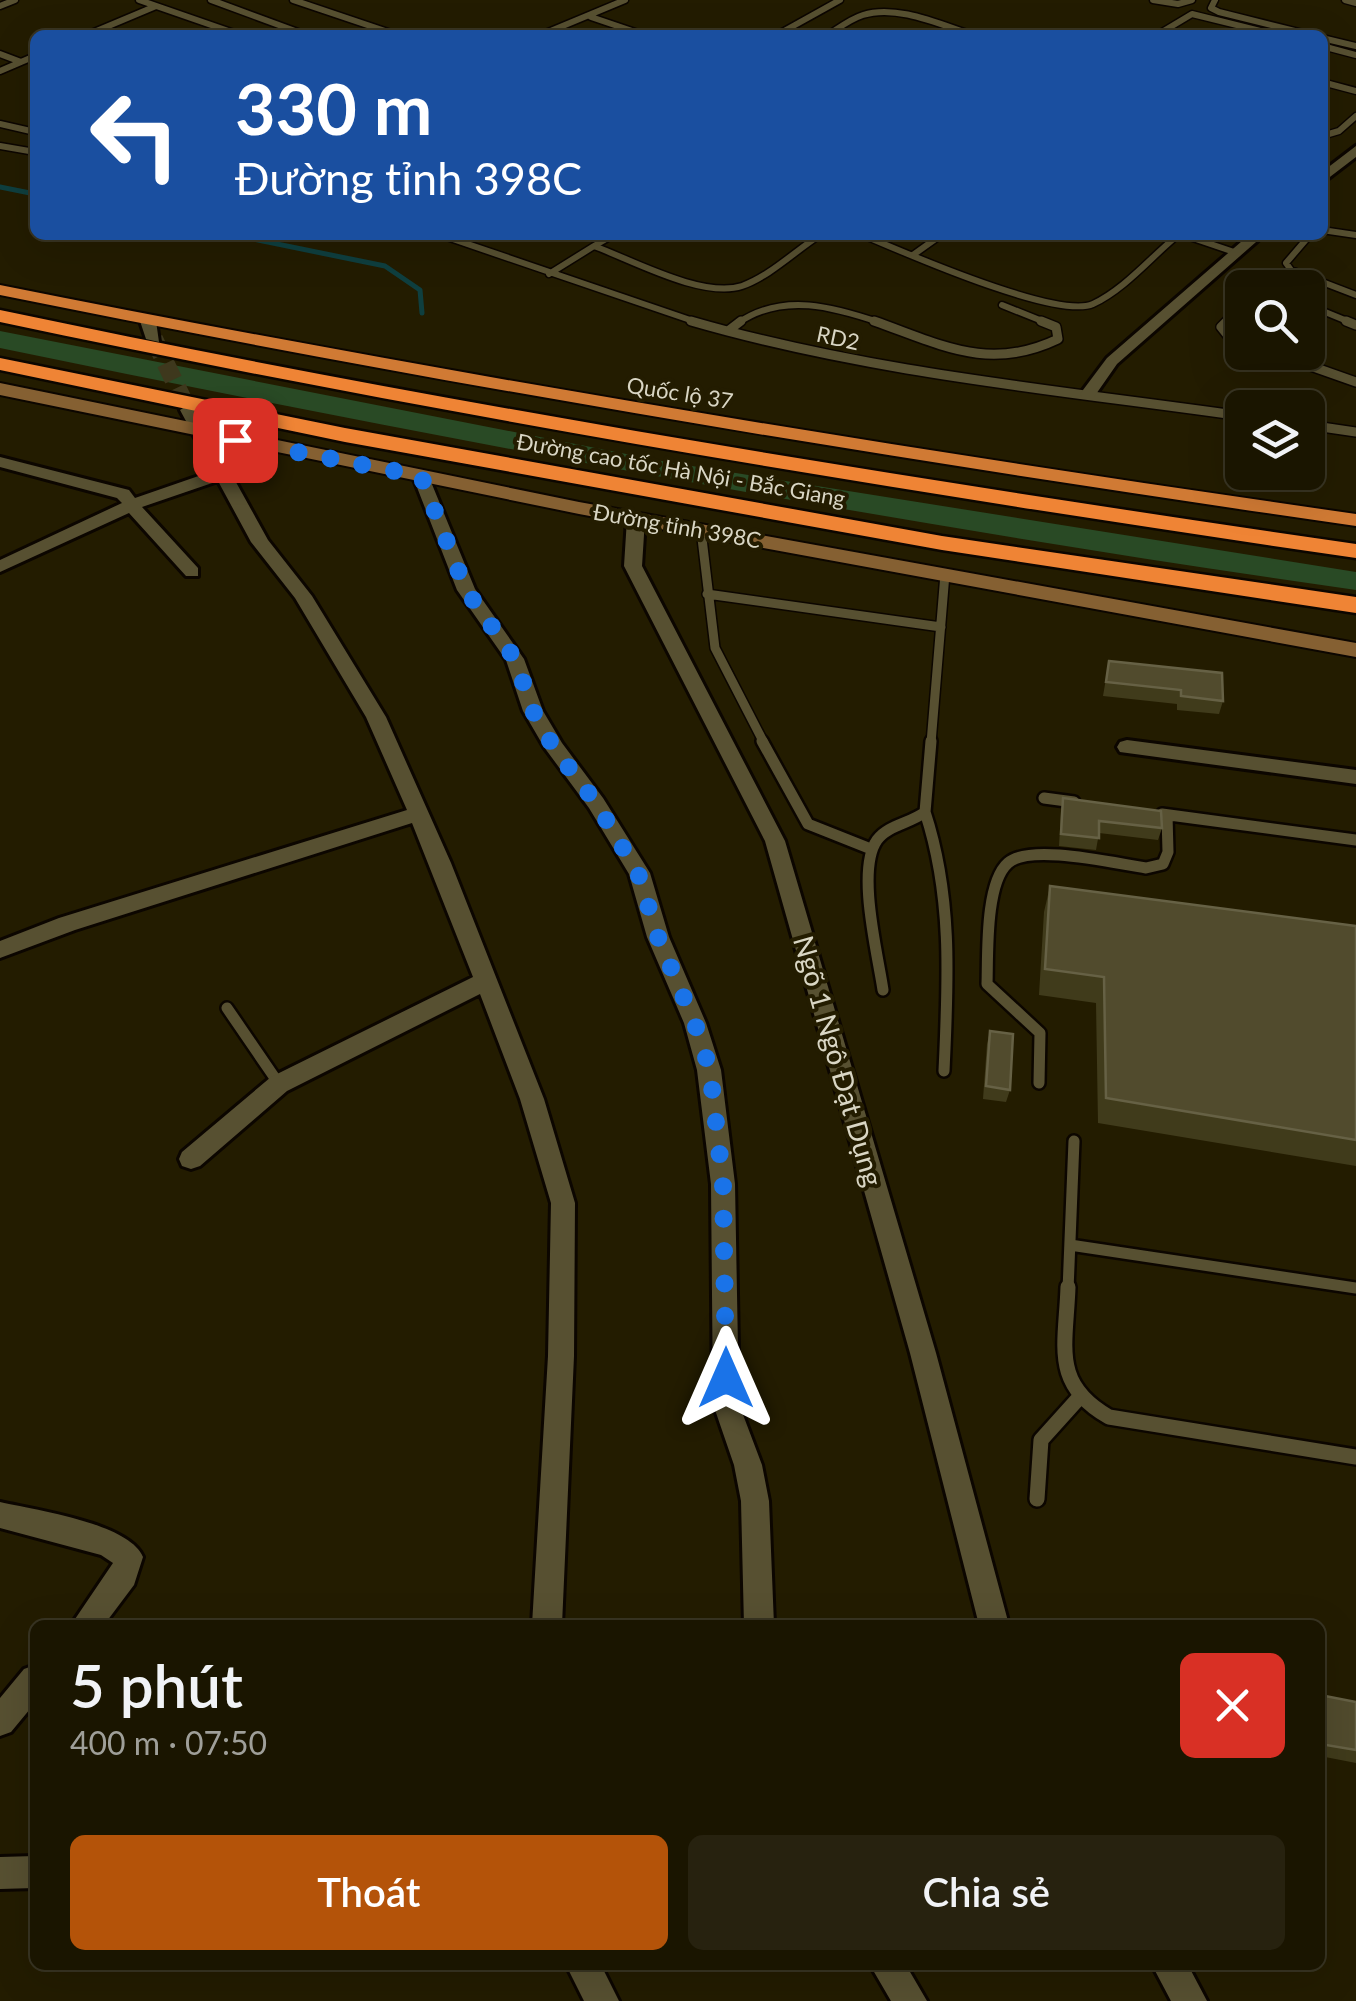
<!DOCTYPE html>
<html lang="vi">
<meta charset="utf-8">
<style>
:root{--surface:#1a1500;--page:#27220f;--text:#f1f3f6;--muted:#9f9f99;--line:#383422;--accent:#b45309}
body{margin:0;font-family:Lato,sans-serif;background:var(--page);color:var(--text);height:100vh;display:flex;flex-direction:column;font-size:38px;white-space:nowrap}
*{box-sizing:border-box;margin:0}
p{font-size:32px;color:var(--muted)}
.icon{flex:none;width:55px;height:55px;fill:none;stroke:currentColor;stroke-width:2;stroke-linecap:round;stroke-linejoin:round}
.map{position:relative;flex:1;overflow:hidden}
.panel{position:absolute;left:30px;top:1620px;width:1295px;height:350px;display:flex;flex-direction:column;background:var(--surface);border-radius:15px;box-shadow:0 10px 40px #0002,0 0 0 2px var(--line)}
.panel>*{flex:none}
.hud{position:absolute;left:30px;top:30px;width:1298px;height:210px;border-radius:15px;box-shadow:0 10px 40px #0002,0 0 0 2px var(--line);background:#1a4fa0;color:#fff;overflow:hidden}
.fabs{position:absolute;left:1225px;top:270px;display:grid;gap:20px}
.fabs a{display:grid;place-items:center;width:100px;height:100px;border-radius:15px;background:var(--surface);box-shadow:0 10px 40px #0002,0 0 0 2px var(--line);font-size:50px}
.pin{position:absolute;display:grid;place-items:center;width:85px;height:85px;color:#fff;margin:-42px;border-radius:20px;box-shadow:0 5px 15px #0006}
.me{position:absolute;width:110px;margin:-55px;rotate:0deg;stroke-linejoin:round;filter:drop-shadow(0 0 8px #0008)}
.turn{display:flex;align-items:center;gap:35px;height:210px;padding:0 40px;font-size:45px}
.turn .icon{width:130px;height:130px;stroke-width:2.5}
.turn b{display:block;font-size:70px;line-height:85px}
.round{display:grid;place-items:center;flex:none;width:105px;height:105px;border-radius:15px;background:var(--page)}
.overview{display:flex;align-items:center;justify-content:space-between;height:170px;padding:0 40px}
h1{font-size:60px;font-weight:600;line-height:75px}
.button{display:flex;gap:20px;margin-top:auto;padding:20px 40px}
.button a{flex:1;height:115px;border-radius:15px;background:var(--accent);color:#fff;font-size:40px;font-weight:600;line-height:115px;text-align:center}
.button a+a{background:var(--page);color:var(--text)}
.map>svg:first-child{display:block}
.green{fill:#294a25}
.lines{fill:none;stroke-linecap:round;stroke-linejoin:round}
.stream{stroke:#0f3f3f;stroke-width:5}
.minor-tunnel{stroke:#3e381d;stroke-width:18;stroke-dasharray:18 9;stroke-linecap:butt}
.service-far3-casing{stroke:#0c0600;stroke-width:9}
.service-far2-casing{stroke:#0c0600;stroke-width:12}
.service-far1-casing{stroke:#0c0600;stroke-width:16}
.service-casing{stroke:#0c0600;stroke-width:20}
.minor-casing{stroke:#0c0600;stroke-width:6}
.secondary-casing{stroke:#0c0600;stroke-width:4}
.trunk-casing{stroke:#0c0600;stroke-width:4}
.motorway-casing{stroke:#0c0600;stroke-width:5}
.service-far3{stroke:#575031;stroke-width:6}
.service-far2{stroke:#575031;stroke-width:9}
.service-far1{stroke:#575031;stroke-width:11}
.service{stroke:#575031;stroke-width:15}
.minor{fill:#575031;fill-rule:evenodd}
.secondary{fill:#856032;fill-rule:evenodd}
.trunk{fill:#d07a34;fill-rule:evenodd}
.motorway{fill:#ef8435;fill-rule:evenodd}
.wall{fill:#403b1b}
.building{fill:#514b2d;stroke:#666145;stroke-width:2.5}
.route{stroke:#1a73e8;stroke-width:18;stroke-dasharray:0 32.4}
.labels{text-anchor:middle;stroke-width:8;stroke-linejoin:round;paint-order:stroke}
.far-street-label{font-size:22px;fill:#d9d6c4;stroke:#231c00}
.street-label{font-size:28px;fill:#d9d6c4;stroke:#231c00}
</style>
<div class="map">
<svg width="1356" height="2001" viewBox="0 0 1356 2001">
<rect width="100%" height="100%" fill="#231c00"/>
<!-- green -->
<path class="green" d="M0,331L667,462L1356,572V590C901,525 450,441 0,348Z"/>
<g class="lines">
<!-- stream -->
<path class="stream" d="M0,187L35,194
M233,235L385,266L420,290L422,313"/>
<!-- minor-tunnel -->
<path class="minor-tunnel" d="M154,339L188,410"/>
<defs>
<path id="service-far3" d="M139,0L240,35
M211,0L306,35
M293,0L397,35
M1153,0L1178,4L1192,0
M1215,0L1211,8L1219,12L1311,35
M1345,0L1356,3
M0,6L15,0
M591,17L644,35
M87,35L156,6
M541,35L625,0
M777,35L840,0
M828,35C839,28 850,19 863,15C897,4 941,25 973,35
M1157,35L1192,14L1277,35
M1322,38L1356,46
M1322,46L1356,55
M0,54L21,62
M0,71L35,56
M1322,82L1356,91
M0,124L35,132
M1322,136L1339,131L1356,116
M0,146L35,152
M1322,230L1356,235
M441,235L699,323
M863,235C903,252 1057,320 1093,304C1125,289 1151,257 1178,235
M1184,235L1237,253
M1310,235L1286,263L1291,270L1356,295
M594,246L613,235
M913,255L941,235
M549,274L594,246C632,260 703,299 742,286C770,276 795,251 820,235
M1002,305L1047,323
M1308,305L1352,323
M738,323C783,292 834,307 881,323
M1224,323L1242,305"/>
<path id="service-far2" d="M691,321C870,373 1058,390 1242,416
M874,321C942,345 989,372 1058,339L1056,327L1041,321
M1227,321L1221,327L1229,337L1242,342
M1346,321L1356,325
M728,331L741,321
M1271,352L1356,382
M1308,425L1356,432
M701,530L715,648L764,743
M707,594L941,627
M931,743L945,574"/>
<path id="service-far1" d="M762,741L808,824L871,849
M1044,798L1074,802
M925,812C953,897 948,983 944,1071
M1162,814L1356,840
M883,990C878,955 856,870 877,840C888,825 911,823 925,812L931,741
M227,1008L279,1084
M1039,1083L1040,1033L987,984C988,955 985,883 1008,863C1030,843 1117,864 1146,868L1163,864L1168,852L1167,815
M1070,1245L1356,1288
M1068,1290L1074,1141"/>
<path id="service" d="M1068,1287C1066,1346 1051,1384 1109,1417L1356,1457
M1037,1499L1041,1440L1077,1400"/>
<path id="minor" d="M1356,146V157L1322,183V172Z
M1249,235H1264L1117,364L1094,397H1082L1080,394L1107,358Z
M148,316L156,321L159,342L146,339L140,321Z
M188,405L196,410L268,540L312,596L386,717L451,863L544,1099L575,1203L574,1356L562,1625H532L548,1356L551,1203L520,1099L480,994L287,1091L200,1166L191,1169L182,1166L179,1159L182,1152L271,1077L473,977L412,823L75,930L0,958V941L59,918L407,810L366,717L295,598L251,542L218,481L142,507L198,568V576H186L129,513L0,572V560L122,503L117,498L0,467V457L129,490L135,498L213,471L180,410Z
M421,472L429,477L475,589L524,659L543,711L562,743L603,798L650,873L669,937L706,1023L721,1070L735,1184L739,1404L762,1465L769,1501L774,1625H744L741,1501L734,1465L713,1404L711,1184L697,1070L684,1023L647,937L629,874L589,808L544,747L523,711L506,660L457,590L413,477Z
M636,514L645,519L642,566L785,841L936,1353L1009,1625H979L910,1353L765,841L624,566L627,519Z
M1127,740L1356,770V784L1120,752L1117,747L1120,742Z
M0,1502C35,1510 129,1523 143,1557L134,1585L104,1625H71L113,1563L101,1555L0,1528Z
M35,1665V1703L11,1732L0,1736V1698L24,1669Z
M35,1856V1888L0,1889V1857Z
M566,1965H601L619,2001H584Z
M870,1965H906L927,2001H891Z
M1152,1965H1188L1207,2001H1171Z"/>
<path id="secondary" d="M0,383L579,502L1356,643V657L579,514L0,395Z"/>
<path id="trunk" d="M0,285C450,375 902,449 1356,514V526C902,461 450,386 0,295Z"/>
<path id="motorway" d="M0,310C449,405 902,478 1356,544V558C902,492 449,417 0,322Z
M0,358L345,428L942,536L1356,597V613L942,550L345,442L0,370Z"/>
</defs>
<!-- service-far3 casing -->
<use href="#service-far3" class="service-far3-casing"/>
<!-- service-far2 casing -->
<use href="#service-far2" class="service-far2-casing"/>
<!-- service-far1 casing -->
<use href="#service-far1" class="service-far1-casing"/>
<!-- service casing -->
<use href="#service" class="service-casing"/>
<!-- minor casing -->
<use href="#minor" class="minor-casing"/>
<!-- secondary casing -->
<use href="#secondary" class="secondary-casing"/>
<!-- trunk casing -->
<use href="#trunk" class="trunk-casing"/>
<!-- motorway casing -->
<use href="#motorway" class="motorway-casing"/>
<!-- service-far3 -->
<use href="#service-far3" class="service-far3"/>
<!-- service-far2 -->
<use href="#service-far2" class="service-far2"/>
<!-- service-far1 -->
<use href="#service-far1" class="service-far1"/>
<!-- service -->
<use href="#service" class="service"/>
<!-- minor -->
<use href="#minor" class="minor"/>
<!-- secondary -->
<use href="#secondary" class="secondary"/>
<!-- trunk -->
<use href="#trunk" class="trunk"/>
<!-- motorway -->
<use href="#motorway" class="motorway"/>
</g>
<!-- wall -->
<path class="wall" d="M1109,661L1223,701L1219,714L1177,710V704L1103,696Z
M1063,798L1162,828L1158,840L1099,833L1096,850L1059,846L1061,810Z
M1050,886L1356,926V1166L1098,1123L1096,1003L1039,995L1044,912Z
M990,1031L1010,1090L1006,1102L983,1099L987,1044Z
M1320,1695L1356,1702V1763L1320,1756Z"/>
<!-- building -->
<path class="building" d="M1109,661L1222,673L1223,701L1181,696V690L1106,682Z
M1063,798L1161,811L1162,828L1099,821V838L1061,834Z
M1050,886L1356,926V1140L1106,1098L1104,977L1045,969Z
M990,1031L1013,1034L1010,1090L986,1086Z
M1320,1695L1356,1702V1750L1320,1744Z"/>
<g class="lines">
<!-- route -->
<path class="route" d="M235,440L421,476L466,590L515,659L533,711L554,748L596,803L638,873L658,937L695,1024L710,1070L723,1184L726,1378"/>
</g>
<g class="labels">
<!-- far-street labels -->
<g class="far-street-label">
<text transform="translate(838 338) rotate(12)" y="8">RD2</text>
<text transform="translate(680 393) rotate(9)" y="8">Quốc lộ 37</text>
<text transform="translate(681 470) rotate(10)" y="8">Đường cao tốc Hà Nội - Bắc Giang</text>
<text transform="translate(677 526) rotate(10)" y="8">Đường tỉnh 398C</text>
</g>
<!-- street labels -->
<g class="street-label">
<text transform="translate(838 1061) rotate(74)" y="10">Ngõ 1 Ngô Đạt Dụng</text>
</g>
</g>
</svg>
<div class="fabs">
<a><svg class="icon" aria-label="search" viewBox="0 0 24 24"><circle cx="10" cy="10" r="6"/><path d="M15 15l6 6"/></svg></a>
<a><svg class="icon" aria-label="layers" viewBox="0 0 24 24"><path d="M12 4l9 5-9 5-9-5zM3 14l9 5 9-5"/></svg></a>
</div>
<div class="pin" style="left:235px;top:440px;background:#d93025"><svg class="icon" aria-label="arrive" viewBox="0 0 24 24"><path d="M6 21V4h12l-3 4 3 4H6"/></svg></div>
<svg class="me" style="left:726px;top:1378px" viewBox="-20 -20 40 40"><path d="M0-17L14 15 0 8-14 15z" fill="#1a73e8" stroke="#fff" stroke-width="4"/></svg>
<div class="hud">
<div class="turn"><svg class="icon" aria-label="left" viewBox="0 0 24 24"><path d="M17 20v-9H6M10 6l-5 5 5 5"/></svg><div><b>330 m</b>Đường tỉnh 398C</div></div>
</div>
<section class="panel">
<div class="overview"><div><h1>5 phút</h1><p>400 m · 07:50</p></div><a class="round" style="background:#d93025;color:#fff"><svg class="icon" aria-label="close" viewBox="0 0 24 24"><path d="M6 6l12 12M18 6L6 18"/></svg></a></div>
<div class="button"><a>Thoát</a><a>Chia sẻ</a></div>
</section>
</div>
